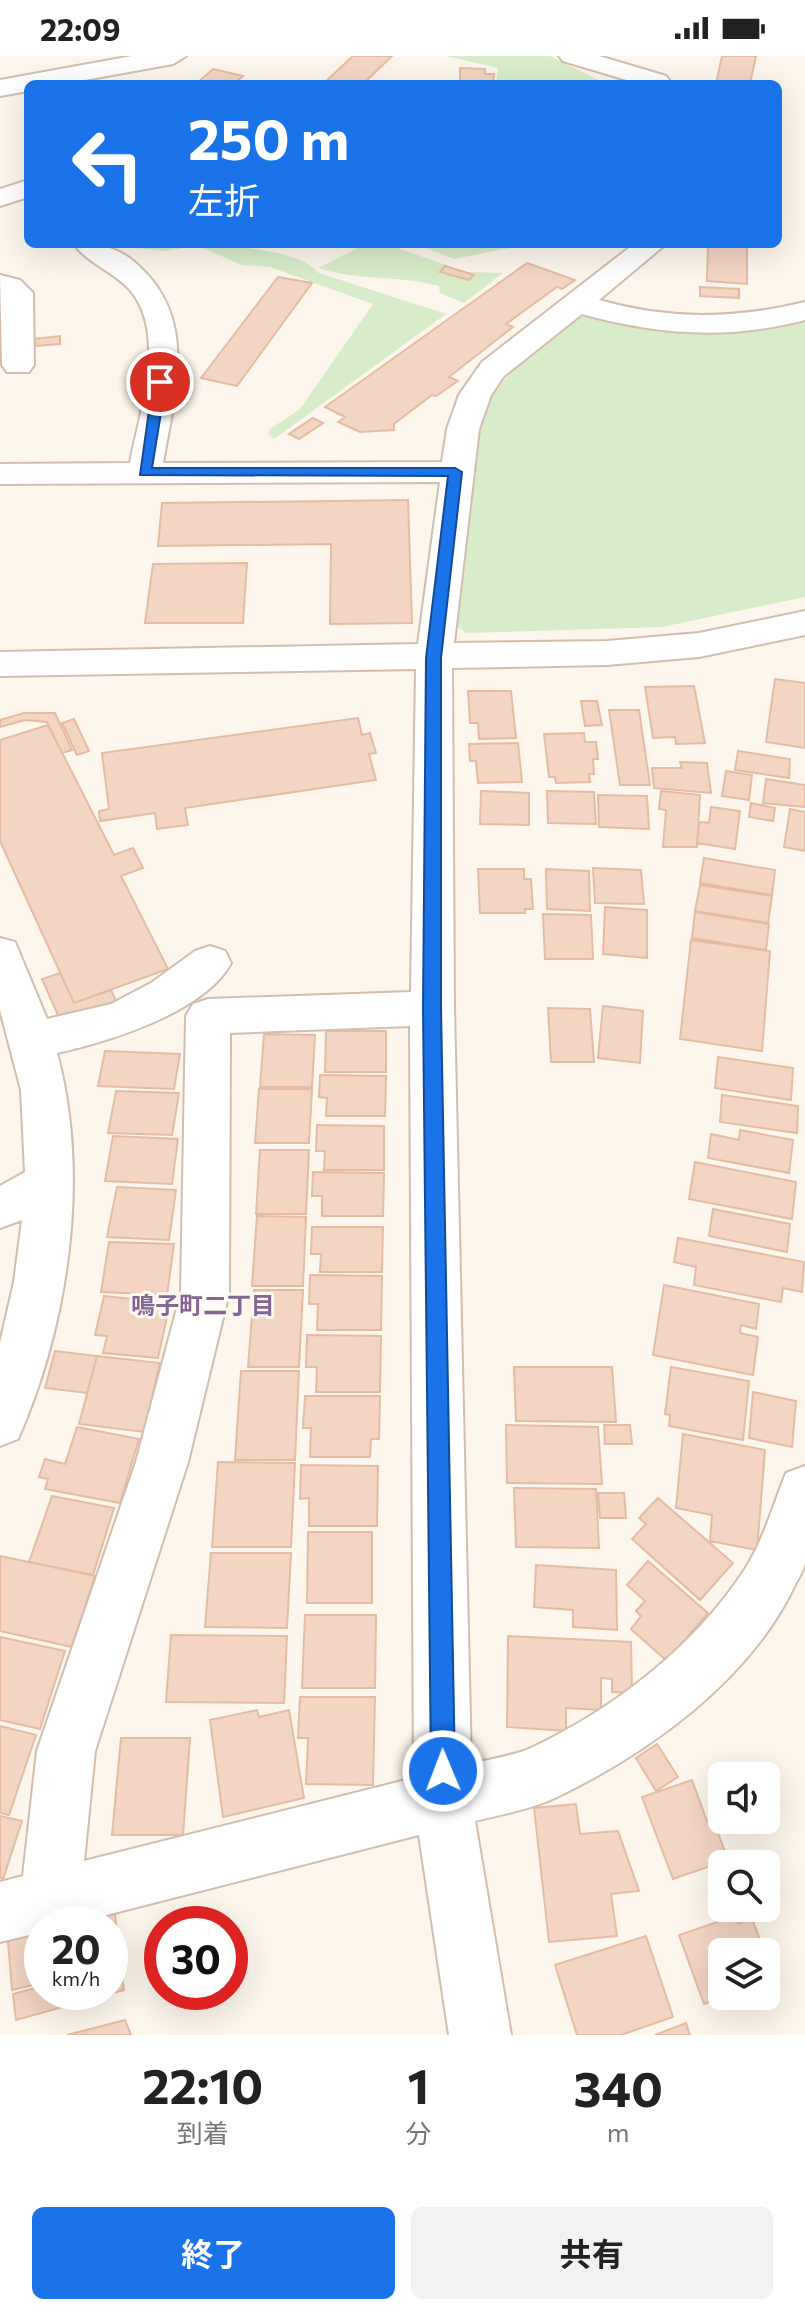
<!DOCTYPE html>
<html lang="ja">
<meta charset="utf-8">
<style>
:root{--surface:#fff;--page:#f2f2f2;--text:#222;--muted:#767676;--accent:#1a73e8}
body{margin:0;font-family:Commissioner,"Noto Sans JP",sans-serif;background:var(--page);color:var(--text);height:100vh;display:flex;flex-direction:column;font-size:30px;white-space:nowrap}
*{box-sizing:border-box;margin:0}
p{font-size:26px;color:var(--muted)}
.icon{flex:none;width:44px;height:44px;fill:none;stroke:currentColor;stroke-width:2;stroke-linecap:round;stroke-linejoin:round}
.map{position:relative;height:1979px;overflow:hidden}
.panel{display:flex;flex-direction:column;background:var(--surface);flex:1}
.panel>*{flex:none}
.guide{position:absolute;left:24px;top:24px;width:758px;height:168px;border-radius:12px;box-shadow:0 8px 32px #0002;background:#1a73e8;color:#fff;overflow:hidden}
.fabs{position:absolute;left:708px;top:1706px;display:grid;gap:16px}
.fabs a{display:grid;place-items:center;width:72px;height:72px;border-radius:12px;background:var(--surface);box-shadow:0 8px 32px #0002;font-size:40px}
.speed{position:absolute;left:24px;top:1850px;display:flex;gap:16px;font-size:40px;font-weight:700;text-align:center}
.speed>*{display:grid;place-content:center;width:104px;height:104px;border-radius:50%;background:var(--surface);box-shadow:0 8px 32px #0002;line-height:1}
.speed small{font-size:20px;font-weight:400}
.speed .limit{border:12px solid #d22;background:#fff;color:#111}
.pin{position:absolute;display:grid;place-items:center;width:68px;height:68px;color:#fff;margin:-34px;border:4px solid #fff;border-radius:50%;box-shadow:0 2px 8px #0007}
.me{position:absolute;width:88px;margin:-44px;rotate:359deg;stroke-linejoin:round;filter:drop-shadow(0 0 6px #0008)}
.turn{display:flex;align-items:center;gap:28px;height:168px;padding:0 32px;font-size:36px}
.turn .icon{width:104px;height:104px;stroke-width:2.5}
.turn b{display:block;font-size:56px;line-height:68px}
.eta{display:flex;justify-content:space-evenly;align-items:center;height:136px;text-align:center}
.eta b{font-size:48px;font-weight:700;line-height:56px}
.cta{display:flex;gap:16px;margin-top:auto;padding:16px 32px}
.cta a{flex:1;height:92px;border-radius:12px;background:var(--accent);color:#fff;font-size:32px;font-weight:700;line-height:92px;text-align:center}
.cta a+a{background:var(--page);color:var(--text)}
.status{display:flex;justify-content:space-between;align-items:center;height:56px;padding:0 40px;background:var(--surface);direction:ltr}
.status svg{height:22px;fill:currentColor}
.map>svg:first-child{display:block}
.green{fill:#d8ecc9}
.building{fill:#f3d5c3;stroke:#e6bba3;stroke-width:2}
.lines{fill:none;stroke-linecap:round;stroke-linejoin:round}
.minor-casing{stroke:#d1beb0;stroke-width:4}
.minor{fill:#fff;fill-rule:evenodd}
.route{fill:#1a73e8;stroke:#114b97;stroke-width:2}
.labels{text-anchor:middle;stroke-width:6;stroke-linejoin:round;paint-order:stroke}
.neighbourhood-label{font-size:24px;font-weight:bold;fill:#846695;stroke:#fffaf3}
</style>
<div class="status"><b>22:09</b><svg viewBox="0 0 49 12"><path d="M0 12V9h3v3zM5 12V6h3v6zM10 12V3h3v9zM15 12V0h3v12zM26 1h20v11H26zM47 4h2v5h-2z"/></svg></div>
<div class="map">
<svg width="805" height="1979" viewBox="0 0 805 1979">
<rect width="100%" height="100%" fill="#fdf6ec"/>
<!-- green -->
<path class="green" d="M446,0H550L607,28H496L498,12Z
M144,188C185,188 293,186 319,217L446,258L274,383L268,377L270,373L300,353L373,248L270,211L242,209L198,190L163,195L136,192Z
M365,188H386L466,216L503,217L464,247L440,237L439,230C399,219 358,225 318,212Z
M416,188H528L454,203Z
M575,260L702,277L747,276L805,264V541L662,571L466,577L454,568L477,370C498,320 534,293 575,260Z"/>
<!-- building -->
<path class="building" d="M353,0H392L363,28H323Z
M722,0H756L750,28H716Z
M460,12L485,13V18H494L493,28H460Z
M213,13L243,20L234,28H196Z
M708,188H747V228L707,225Z
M527,207L575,224L562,233L557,231L506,268L513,271L449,321L458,325L436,340L432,339L394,368V374L360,376L338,366L345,361L325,351Z
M445,210L474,219L469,224L440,216Z
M278,221L312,227L237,330L201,322Z
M700,231L739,233V242L700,240Z
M60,280V288L35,290L34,283Z
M313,362L323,367L299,383L289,378Z
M408,444L412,567L330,568L331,488L158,490L162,447Z
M247,507L243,567H145L153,508Z
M775,623L805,627V692L766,686Z
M694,630L705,687L676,688L675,681L653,682L645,631Z
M468,635H511L516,682L479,683L478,667H470Z
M581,645H597L602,669L585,670Z
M609,654H639L650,729H620Z
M24,657H55L72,694L62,697L47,666L25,664L0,671V664Z
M358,662L362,679L370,677L376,697L369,698L376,724L185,752L188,769L157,773L155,757L100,765L99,755L109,753L102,697Z
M74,663L89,695L77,699L62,667Z
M48,669L114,799L133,792L143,812L121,820L168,913L74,947L0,785V684Z
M584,677L585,686H596L598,703H593L594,718H589L590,726L556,727L555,721H549L544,678Z
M518,687L522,726L478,727L476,705H470L469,688Z
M738,695L790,703L789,722L735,714Z
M680,706L707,707L711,737L654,732L652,712H682Z
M726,715L752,719L749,744L722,740Z
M766,723L805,729V751L763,747Z
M481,735L529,737V769L480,768Z
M547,735L594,736L596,768L548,767Z
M661,735L700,739L697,791H663L666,754L659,753Z
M598,739L647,740L649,773L599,771Z
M751,747L775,752L773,765L749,761Z
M711,751L740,755L735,793L697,787L699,769L701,766L709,767Z
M790,753L805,756V795L784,791Z
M704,802L775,814L772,839L700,827Z
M593,812L641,814L644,848L595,847Z
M478,813H524V823H531L533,853H525V857H480Z
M546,813L589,815L590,855L547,853Z
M700,829L772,840L768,867L695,855Z
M605,851L647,854V902L603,898Z
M695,856L769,868L766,894L692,882Z
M543,858L591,859L593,903H545Z
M691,884L770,895L762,995L680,983Z
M60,917L74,947L111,934L119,951L61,966L42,923Z
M603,950L643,955L640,1007L598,1002Z
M548,952L590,953L594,1006H551Z
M326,975H386V1016H325Z
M264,978L315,979L312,1031H260Z
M105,995L180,998L174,1033L98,1030Z
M718,1001L793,1012L791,1044L715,1032Z
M320,1019L386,1020L385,1060H326L327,1042L319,1041Z
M259,1033H312L309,1087H255Z
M116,1035L179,1037L172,1079L108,1077Z
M722,1039L798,1050L797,1077L720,1066Z
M317,1069L384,1070V1114H324L325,1095H316Z
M740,1074L793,1084L789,1117L708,1102L711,1078L739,1084Z
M113,1080L178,1083L172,1128L105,1125Z
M260,1094H309L306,1158H256Z
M695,1106L796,1126L792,1163L689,1143Z
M313,1116L384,1117L383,1160H322V1140H312Z
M117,1131L176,1134L169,1184L107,1181Z
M713,1153L790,1168L787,1196L709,1180Z
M257,1160L306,1161L303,1230H252Z
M312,1171H383L382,1216H320L321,1198H311Z
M678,1182L804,1206L802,1236L783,1232L781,1246L694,1229L696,1211L674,1206Z
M109,1186L174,1188L167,1239L101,1236Z
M310,1219L382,1220L381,1274H317L318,1248H309Z
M664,1229L759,1248L756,1273L741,1269L740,1277L758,1281L753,1319L653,1299Z
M254,1234H303L299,1311H248Z
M104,1240L170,1247L158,1302L103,1297L107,1280L95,1279Z
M307,1279L381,1280L380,1336H316L317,1311H306Z
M55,1295L97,1300L87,1337L45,1332Z
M97,1300L160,1307L144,1376L79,1368Z
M514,1311H612L616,1366L516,1365Z
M671,1311L749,1325L743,1384L669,1370L670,1359L665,1358Z
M241,1315H299L295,1404H235Z
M753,1336L796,1345L792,1391L749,1382Z
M305,1340H380L379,1383H371L370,1401H310L311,1372H303Z
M506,1369L598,1371L602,1428L507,1427Z
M604,1369H630L632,1388H605Z
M77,1371L139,1383L120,1447L45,1433L48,1423L39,1421L45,1403L65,1408Z
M683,1378L765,1394L757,1494L710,1485L712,1459L676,1452Z
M218,1406L295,1407L291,1491H212Z
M301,1409L378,1410L377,1470H309V1442L300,1443Z
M514,1432L596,1433L599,1492L516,1491Z
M598,1437H624L626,1462H600Z
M52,1440L114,1452L93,1519L29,1506Z
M658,1442L733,1507L700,1544L632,1483L646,1468L639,1462Z
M308,1476H372V1547H307Z
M211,1497H291L287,1572L205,1571Z
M0,1500L95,1520L72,1591L0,1575Z
M648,1505L708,1557L667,1605L631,1573L641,1560L636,1555L645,1545L627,1529Z
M536,1509L616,1514L617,1574L573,1571V1554L534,1551Z
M305,1559H376L375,1632H302Z
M171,1579L287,1580L284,1647L166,1646Z
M508,1580L631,1586L632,1637L612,1636V1623L601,1622V1654L566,1652V1675L507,1671Z
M0,1581L65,1595L40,1673L0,1664Z
M300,1641H375L373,1729L306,1728L308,1682H298Z
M257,1654L259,1661L289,1654L304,1742L223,1761L210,1664Z
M0,1670L36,1679L9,1759L0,1757Z
M121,1682H190L183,1779H112Z
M657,1688L678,1721L656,1735L636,1702Z
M692,1724L707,1765L713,1763L728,1804L673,1823L642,1741Z
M576,1748L580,1778L618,1775L639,1835L611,1838L617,1880L549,1886L534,1752Z
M0,1760L22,1765L3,1823L0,1822Z
M115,1858L120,1907L110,1910V1868H75Z
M735,1860L738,1868L752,1863L765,1896H722V1940H725L704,1948L679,1879Z
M42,1876V1927L12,1934L8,1885Z
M646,1880L673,1961L621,1979H577L555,1909Z
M120,1909L124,1934L16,1964L13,1938L42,1930V1936H110V1912Z
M125,1964L131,1979H67Z
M686,1967L690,1979H655Z"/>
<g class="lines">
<defs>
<path id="minor" d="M132,0H186L173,8L63,28H28V35L0,40V24Z
M559,0H599L666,20L670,25L640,28L563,5Z
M28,124V141L0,150V133Z
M74,188C105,188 122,192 144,215C197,269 174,341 163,407L442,406L447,373L459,339L482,306L634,188H666L599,244C669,264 735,263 805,246V264C729,284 657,279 582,258L504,320L491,339L479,373L454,587L607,585L699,577L805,555V579L699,601L607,609L452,612L454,952L471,1708C490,1703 513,1700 531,1692C614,1653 695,1590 745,1513C764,1483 773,1449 786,1417L805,1410C805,1440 805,1477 805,1507C803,1516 796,1526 792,1535C746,1627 648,1697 557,1741C532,1753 503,1758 475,1765L511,1979H449L419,1779L71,1868H42V1876L0,1886V1826L23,1820L37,1695L136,1406L181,1237L186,960L193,948L208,943L411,936L416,613L0,620V596L418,588L440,426L0,428V408L130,407C139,357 168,279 130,234C114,216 87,207 74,188ZM410,970L414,1722L84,1805L95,1695L188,1406L229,1237L230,977Z
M0,219L20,224L33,237L34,309L29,316H7L2,309Z
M0,882L15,886L47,963L111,948L151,927L195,895L210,890L225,895L231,907C205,956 108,986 57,997C90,1120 69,1267 18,1383L0,1390V1287L14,1226L22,1164L0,1172V1130L25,1116L21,1034L0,954Z"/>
</defs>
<!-- minor casing -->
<use href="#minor" class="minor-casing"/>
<!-- minor -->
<use href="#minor" class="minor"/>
</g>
<!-- route -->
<path class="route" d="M160,322L166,326L152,412H455L462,416L441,602V952L455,1715L451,1723L443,1727L435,1723L431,1715L423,952L426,602L448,420L140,419L153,326Z"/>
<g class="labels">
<!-- neighbourhood labels -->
<g class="neighbourhood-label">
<text x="203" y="1258">鳴子町二丁目</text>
</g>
</g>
</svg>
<div class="fabs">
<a><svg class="icon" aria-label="sound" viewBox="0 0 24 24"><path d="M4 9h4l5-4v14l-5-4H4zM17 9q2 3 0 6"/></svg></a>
<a><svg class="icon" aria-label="search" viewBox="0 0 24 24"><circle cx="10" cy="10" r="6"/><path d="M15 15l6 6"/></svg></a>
<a><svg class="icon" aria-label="layers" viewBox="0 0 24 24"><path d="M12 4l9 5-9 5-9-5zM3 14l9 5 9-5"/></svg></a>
</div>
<div class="speed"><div>20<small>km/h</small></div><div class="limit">30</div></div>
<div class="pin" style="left:160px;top:326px;background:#d93025"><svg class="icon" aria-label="arrive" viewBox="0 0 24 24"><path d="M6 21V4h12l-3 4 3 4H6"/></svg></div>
<svg class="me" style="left:443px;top:1715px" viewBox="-20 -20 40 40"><circle r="17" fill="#1a73e8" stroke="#fff" stroke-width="3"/><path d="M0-11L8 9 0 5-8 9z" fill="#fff"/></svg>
<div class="guide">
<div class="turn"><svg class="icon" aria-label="left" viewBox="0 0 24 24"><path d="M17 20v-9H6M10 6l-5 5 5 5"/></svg><div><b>250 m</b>左折</div></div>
</div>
</div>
<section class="panel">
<div class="eta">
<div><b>22:10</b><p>到着</p></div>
<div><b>1</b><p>分</p></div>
<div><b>340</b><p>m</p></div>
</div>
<div class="cta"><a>終了</a><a>共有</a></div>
</section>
